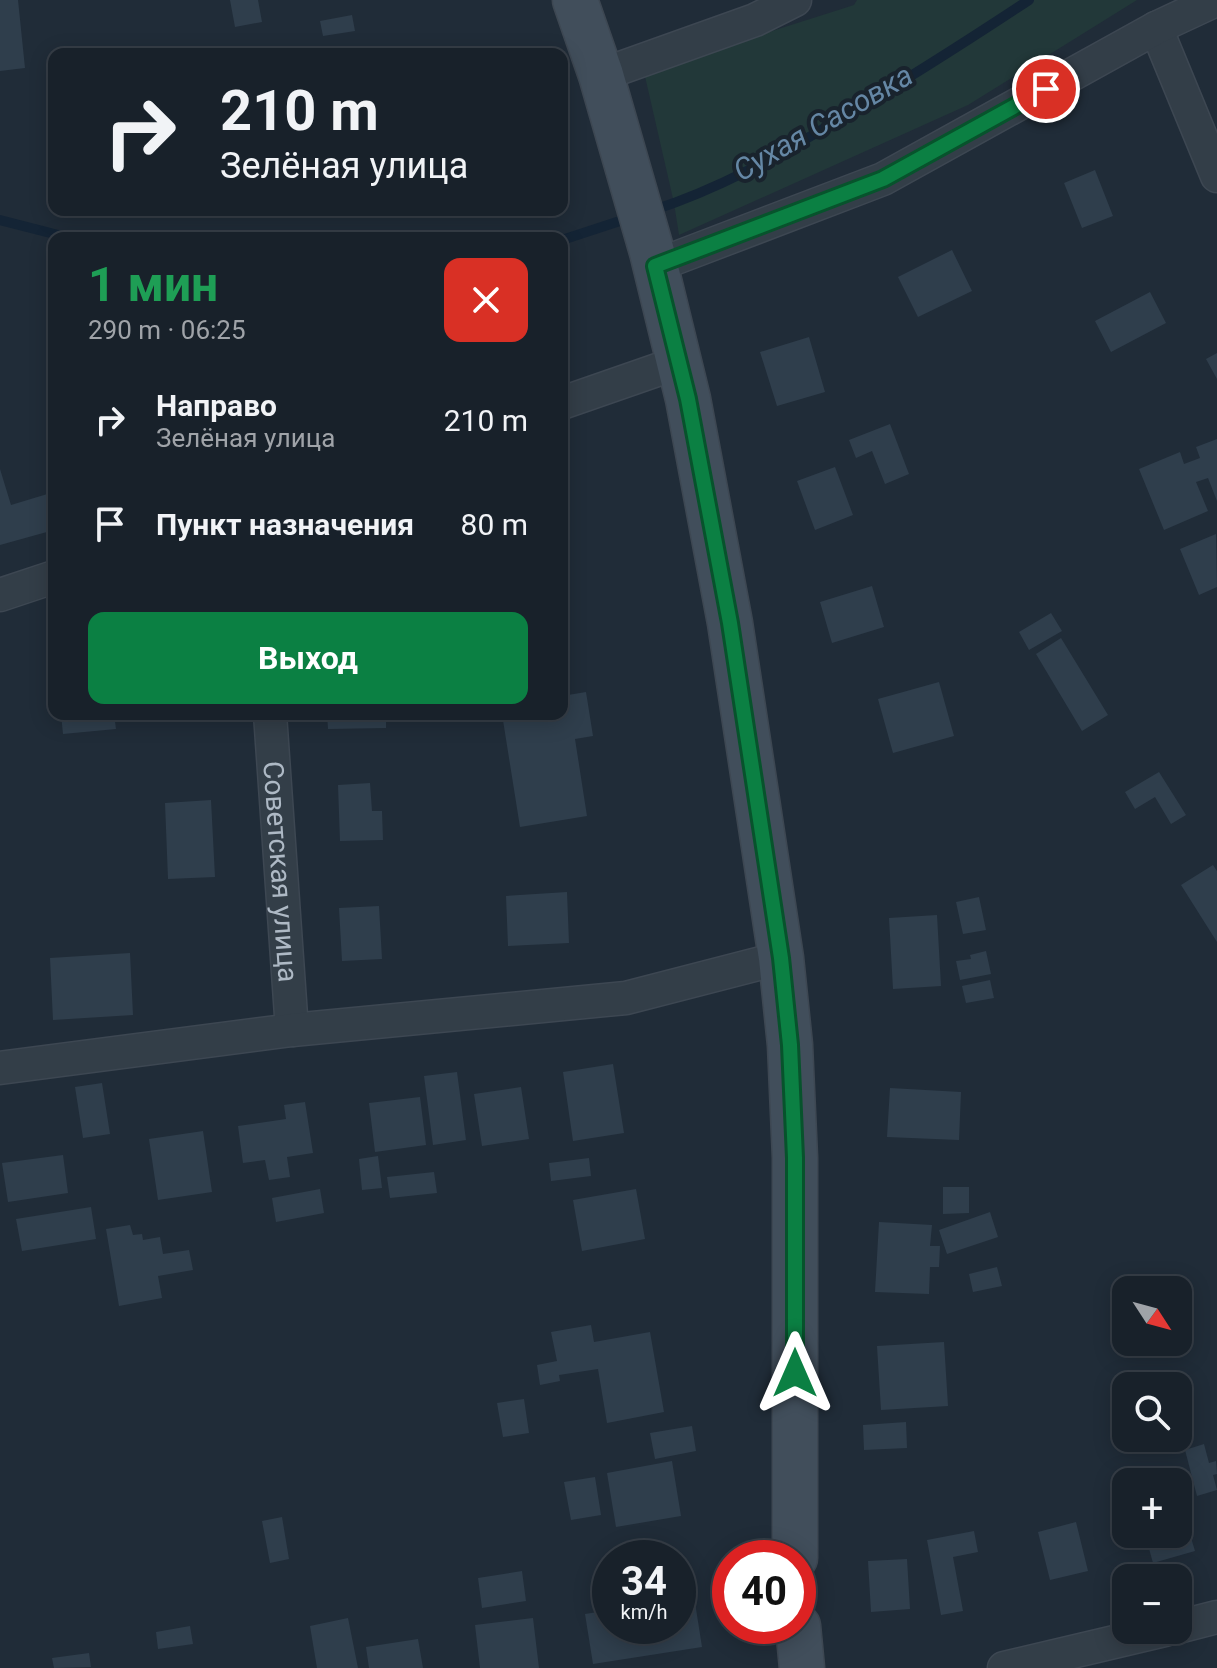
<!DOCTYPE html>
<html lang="ru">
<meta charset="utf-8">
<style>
:root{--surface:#18212a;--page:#252e36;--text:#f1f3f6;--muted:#9fa3a8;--line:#363e47;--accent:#0b8043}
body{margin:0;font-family:Roboto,sans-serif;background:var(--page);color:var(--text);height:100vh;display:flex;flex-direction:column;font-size:30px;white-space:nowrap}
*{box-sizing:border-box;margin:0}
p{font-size:26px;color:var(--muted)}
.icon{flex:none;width:44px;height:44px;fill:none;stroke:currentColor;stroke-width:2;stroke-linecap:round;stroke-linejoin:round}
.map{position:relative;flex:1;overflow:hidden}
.panel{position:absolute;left:48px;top:232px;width:520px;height:488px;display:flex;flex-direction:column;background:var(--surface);border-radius:16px;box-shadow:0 4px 20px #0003,0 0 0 2px var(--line)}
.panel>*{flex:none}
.guide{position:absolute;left:48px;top:48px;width:520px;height:168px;border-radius:16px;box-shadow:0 4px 20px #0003,0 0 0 2px var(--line);background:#18212a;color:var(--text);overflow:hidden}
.needle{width:52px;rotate:126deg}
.tools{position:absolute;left:1112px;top:1276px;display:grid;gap:16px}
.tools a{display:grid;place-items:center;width:80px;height:80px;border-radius:16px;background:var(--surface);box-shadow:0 4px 20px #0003,0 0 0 2px var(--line);font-size:40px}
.speed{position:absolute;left:592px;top:1540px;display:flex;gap:16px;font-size:40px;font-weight:700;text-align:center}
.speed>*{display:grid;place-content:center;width:104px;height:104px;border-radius:50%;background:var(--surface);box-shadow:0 4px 20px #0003,0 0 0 2px var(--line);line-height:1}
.speed small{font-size:20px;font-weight:400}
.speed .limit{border:12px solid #d22;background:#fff;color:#111}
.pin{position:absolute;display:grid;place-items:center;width:68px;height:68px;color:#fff;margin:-34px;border:4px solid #fff;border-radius:50%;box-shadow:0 2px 8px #0007}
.me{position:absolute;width:88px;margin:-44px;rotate:0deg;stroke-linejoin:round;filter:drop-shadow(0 0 6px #0008)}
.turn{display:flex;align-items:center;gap:28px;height:168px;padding:0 40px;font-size:36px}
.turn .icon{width:104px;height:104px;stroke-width:2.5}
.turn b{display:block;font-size:56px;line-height:68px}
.round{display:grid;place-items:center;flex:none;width:84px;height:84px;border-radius:16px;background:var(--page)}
.headline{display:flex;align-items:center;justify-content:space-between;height:136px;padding:0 40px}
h1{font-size:48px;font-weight:700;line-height:60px;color:#1e9e55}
.cta{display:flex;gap:16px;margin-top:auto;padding:16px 40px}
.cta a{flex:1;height:92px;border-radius:16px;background:var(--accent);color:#fff;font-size:32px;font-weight:700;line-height:92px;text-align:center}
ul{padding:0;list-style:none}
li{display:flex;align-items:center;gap:24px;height:104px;padding:0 40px}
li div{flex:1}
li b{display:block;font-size:30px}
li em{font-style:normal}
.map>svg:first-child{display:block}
.green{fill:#223839}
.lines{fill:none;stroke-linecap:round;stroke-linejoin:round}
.stream{stroke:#142435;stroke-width:10}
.building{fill:#2f3e4c}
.street-casing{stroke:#3d4752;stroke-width:35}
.secondary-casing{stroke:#3d4752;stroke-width:47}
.street{stroke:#333e48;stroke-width:32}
.secondary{stroke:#414e5b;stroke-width:44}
.route-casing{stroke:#07532c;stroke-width:20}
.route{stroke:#0b8043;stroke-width:14}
.labels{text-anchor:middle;stroke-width:8;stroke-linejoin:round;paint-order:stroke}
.street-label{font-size:28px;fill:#aeb9c5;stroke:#19232d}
.water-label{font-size:30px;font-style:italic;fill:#6587a5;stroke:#19232d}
</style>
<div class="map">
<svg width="1217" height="1668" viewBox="0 0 1217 1668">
<rect width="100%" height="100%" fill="#202c38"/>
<!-- green -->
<path class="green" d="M857,0H1137L968,105L679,235L674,203L644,72L854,5Z"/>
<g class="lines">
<!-- stream -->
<path class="stream" d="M651,211C719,189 782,154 843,117C906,80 967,41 1029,0
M0,220L70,238
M562,240L632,217"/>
</g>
<!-- building -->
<path class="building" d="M0,0H18L25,68L0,71Z
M230,0H258L262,22L235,27Z
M352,15L355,31L323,36L320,21Z
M1095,170L1113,216L1082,228L1064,183Z
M952,250L972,291L918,317L898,277Z
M1150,292L1166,323L1111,352L1095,321Z
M809,337L825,392L777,406L760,352Z
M1217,353V379L1206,359Z
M890,424L909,474L885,484L872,451L856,458L849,440Z
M1217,439V501L1208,478L1196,482L1208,511L1164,530L1139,469L1180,452L1184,464L1200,458L1196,447Z
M835,467L853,515L815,530L797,481Z
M0,469L11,505L54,492V530L0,545Z
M1216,534L1217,587L1199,595L1180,549Z
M872,586L884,627L832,643L820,602Z
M1051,613L1062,631L1029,650L1019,632Z
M1061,638L1108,715L1082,731L1036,654Z
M939,682L954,736L893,753L878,699Z
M586,692L593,736L575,739L587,816L520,827L502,714H562V696Z
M61,714H114L116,729L63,734Z
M327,714H386V728L328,729Z
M1159,772L1186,815L1171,824L1155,797L1135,809L1125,792Z
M370,783L372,811H382L383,840L340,841L338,785Z
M211,800L215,877L168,879L165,803Z
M1213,865L1217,871V942L1181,885Z
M567,892L569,943L508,946L506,896Z
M979,897L986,930L963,934L956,902Z
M379,906L382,959L342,961L339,908Z
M937,915L941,986L893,989L889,918Z
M986,951L991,974L960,980L956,961L971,959L970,955Z
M130,953L133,1015L53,1020L50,958Z
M990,980L994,998L966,1003L962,986Z
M613,1064L624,1133L573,1141L563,1072Z
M457,1072L466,1140L433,1145L424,1076Z
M102,1083L110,1134L83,1138L75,1087Z
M521,1087L529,1139L482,1146L474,1094Z
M890,1088L961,1092L959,1140L887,1137Z
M420,1097L426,1145L375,1152L369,1103Z
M305,1102L313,1153L287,1157L290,1177L269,1180L265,1160L243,1163L238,1126L286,1119L284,1105Z
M203,1131L212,1192L158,1200L149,1139Z
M63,1155L68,1193L8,1202L2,1163Z
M378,1156L382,1188L362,1190L359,1159Z
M589,1158L591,1176L551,1181L549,1163Z
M434,1172L437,1193L390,1198L387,1177Z
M943,1187H969V1213L943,1214Z
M320,1189L324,1213L276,1222L272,1198Z
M636,1189L645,1239L582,1251L573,1200Z
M91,1207L96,1239L22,1251L16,1219Z
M990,1212L998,1237L947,1254L939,1230Z
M879,1222L932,1225L930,1246H940L939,1267H930L929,1294L875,1292Z
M130,1225L133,1235L142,1234L143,1240L160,1237L163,1254L189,1250L193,1270L158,1276L162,1298L119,1306L106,1229Z
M997,1267L1002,1286L973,1292L969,1274Z
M591,1325L594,1342L650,1332L664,1412L607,1423L598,1369L559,1375L560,1381L540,1385L537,1365L557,1361L551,1332Z
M944,1342L948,1406L881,1410L877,1346Z
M524,1399L529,1433L503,1437L497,1403Z
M906,1422L907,1448L864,1450L863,1425Z
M692,1426L696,1451L655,1459L650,1433Z
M1204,1444L1209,1463L1216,1461L1217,1474L1213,1475L1217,1490L1197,1496L1185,1450Z
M672,1461L681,1516L616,1527L607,1473Z
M595,1477L601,1515L571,1520L564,1482Z
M1178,1494L1195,1551L1153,1563L1145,1534H1178Z
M282,1517L289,1559L270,1563L262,1521Z
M1076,1522L1088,1571L1050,1580L1038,1532Z
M974,1531L978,1552L953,1557L963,1611L941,1615L927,1540Z
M907,1559L910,1609L871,1612L868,1561Z
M522,1571L526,1601L482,1608L478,1578Z
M694,1596L702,1647L593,1664L585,1614L610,1610V1626H678V1599Z
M348,1618L358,1668H317L310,1626Z
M533,1618L539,1668H480L475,1625Z
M190,1626L193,1644L158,1649L156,1632Z
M418,1639L423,1668H369L366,1647Z
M89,1653L91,1667L54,1668L52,1658Z"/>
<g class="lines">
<defs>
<g id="street">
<path d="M1156,28L1217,176"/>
<path d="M601,75L755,20L795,0"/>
<path d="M655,266L883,179L1156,28L1216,0"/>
<path d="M562,403L680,362"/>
<path d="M0,595L54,577"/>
<path id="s1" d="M270,714L292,1030"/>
<path d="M0,1068L292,1030L626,998L781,958"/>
<path d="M1178,1627L1217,1617"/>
<path d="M1004,1668L1165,1630"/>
</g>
<path id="secondary" d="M575,0L601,75L652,252L688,399L730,623L781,958L790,1045L795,1158V1558
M798,1626L802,1668"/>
</defs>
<!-- street casing -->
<use href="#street" class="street-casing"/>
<!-- secondary casing -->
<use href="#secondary" class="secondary-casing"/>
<!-- street -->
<use href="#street" class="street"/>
<!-- secondary -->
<use href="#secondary" class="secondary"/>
</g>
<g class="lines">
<defs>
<path id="route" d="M795,1373V1158L790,1045L781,958L730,623L688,399L655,266L883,179L1046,89"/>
</defs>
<!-- route casing -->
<use href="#route" class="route-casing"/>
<!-- route -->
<use href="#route" class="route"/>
</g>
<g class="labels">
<!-- street labels -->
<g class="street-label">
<text dy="10" stroke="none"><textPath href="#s1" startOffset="158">Советская улица</textPath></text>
</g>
<!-- water labels -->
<g class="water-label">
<text transform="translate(823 123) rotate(-30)" y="10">Сухая Сасовка</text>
</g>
</g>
</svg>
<div class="tools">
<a><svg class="needle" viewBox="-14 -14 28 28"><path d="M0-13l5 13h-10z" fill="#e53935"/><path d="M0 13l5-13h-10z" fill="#9fa3a8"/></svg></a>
<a><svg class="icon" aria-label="search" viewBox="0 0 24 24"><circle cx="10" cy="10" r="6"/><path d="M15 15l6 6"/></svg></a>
<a>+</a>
<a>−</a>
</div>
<div class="speed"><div>34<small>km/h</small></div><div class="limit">40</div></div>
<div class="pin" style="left:1046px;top:89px;background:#d93025"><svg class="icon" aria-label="arrive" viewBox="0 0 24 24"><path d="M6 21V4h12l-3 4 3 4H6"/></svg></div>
<svg class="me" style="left:795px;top:1373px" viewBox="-20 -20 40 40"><path d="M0-17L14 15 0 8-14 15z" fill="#0b8043" stroke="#fff" stroke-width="4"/></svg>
<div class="guide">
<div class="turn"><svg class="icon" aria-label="right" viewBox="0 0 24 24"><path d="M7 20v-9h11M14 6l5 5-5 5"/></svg><div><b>210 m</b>Зелёная улица</div></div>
</div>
<section class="panel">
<div class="headline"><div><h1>1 мин</h1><p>290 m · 06:25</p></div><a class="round" style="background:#d93025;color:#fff"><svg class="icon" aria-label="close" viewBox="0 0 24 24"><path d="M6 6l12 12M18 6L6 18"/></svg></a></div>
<ul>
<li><svg class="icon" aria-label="right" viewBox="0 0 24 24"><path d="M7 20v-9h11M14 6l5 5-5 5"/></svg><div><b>Направо</b><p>Зелёная улица</p></div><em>210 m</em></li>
<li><svg class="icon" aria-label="arrive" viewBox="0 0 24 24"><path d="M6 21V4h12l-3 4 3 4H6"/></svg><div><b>Пункт назначения</b></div><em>80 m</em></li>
</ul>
<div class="cta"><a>Выход</a></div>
</section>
</div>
